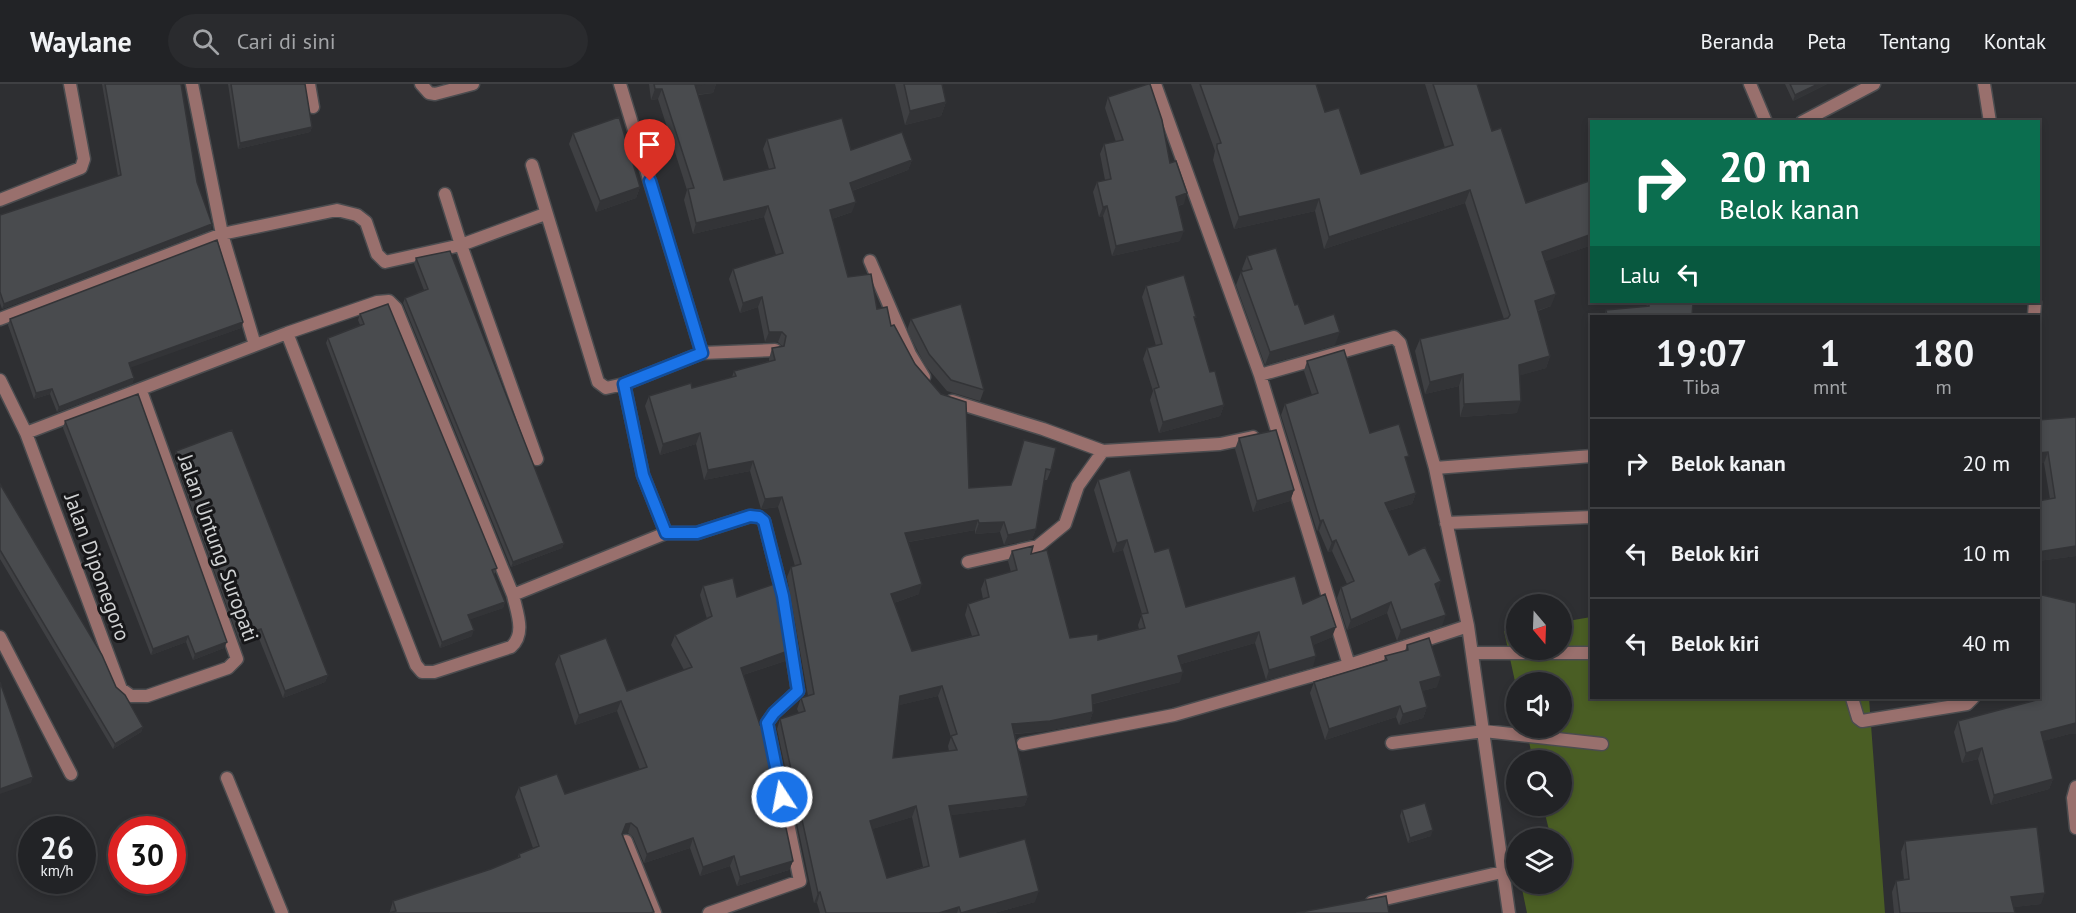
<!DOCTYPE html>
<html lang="id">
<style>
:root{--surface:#222326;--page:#2a2b2e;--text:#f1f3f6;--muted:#a2a4a7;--line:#3f4043}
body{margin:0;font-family:"PT Sans",sans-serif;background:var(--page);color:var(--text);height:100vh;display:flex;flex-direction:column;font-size:22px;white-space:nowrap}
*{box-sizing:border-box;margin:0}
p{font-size:20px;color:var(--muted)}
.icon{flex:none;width:33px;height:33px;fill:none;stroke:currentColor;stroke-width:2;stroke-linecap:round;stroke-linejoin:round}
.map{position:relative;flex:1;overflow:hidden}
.details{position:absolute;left:1590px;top:231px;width:450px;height:384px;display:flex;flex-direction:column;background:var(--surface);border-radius:0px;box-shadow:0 3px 9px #0003,0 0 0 2px var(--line)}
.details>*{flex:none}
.guide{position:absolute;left:1590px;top:36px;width:450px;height:183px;border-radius:0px;box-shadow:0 3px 9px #0003,0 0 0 2px var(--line);background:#0b6e4f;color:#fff;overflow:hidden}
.needle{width:39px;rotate:161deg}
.controls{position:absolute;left:1506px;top:510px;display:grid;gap:12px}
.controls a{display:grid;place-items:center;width:66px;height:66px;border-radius:50%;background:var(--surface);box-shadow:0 3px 9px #0003,0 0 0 2px var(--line);font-size:30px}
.speed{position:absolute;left:18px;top:732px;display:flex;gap:12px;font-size:30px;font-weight:700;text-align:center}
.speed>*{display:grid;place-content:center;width:78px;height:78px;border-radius:50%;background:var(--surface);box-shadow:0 3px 9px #0003,0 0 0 2px var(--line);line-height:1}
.speed small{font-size:15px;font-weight:400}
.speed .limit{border:9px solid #d22;background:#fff;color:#111}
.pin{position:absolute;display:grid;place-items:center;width:51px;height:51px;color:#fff;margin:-62px -26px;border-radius:50% 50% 50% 0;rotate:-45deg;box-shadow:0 0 6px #0007}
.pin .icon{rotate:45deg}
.me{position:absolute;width:66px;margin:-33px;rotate:349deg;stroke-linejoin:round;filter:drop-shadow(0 0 4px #0008)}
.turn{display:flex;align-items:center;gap:21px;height:126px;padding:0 30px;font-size:27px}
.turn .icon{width:78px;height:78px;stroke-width:2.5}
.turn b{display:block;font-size:42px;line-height:51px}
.then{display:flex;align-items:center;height:57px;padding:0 30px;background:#0003;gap:12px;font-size:22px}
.eta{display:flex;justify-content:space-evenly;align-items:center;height:102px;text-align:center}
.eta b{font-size:36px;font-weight:800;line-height:42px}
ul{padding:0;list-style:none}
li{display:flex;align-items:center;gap:18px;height:90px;padding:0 30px;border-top:2px solid var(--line)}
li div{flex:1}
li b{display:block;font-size:22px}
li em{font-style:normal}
header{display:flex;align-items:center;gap:36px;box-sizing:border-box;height:84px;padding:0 30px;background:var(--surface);border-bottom:2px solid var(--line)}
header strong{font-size:28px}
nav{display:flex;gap:33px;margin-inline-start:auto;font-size:21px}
.search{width:420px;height:54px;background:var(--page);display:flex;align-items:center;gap:15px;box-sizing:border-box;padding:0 21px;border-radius:33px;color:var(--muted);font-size:22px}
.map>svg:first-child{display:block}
.green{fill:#4a5e24}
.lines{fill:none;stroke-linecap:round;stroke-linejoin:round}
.lane-casing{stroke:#4b4c4f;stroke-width:15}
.street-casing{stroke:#4b4c4f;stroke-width:15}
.lane{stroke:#99706d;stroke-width:12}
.street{stroke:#99706d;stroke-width:12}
.wall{fill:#3f4043;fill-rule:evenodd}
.shaded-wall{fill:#333437}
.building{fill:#494b4e;stroke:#333437;stroke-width:1.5;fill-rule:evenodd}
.route-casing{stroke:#114b97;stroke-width:15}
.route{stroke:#1a73e8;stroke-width:10}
.labels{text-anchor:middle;stroke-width:6;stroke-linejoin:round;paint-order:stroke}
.street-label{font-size:21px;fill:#d0d2d3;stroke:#171719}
</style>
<header>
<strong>Waylane</strong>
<div class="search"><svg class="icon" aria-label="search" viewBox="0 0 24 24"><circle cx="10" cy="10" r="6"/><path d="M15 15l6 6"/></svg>Cari di sini</div>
<nav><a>Beranda</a><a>Peta</a><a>Tentang</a><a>Kontak</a></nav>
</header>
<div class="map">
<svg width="2076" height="829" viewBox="0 0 2076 829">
<rect width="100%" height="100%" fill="#2e2f32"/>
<!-- green -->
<path class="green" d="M1591,533L1592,614H1869L1885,829H1527L1521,800H1562V754H1551L1543,722H1562V676H1533L1526,644H1562V598H1516V602L1504,547L1516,545V566H1562V538Z"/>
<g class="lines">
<defs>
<path id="lane" d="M227,694L282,829"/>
<path id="street" d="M192,0L222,150L255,261
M309,0L313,23
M421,0L429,9L435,10L473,0
M1155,0L1260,291L1349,581
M1750,0L1766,38
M1984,0L1990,38
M1802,38L1874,0
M532,81L598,298L606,304L624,300L702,269L620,0
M445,110L461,161L545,130
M0,116L81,84L84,75L70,0
M870,177L910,270L924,293
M2034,232L2035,218
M0,235L222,150L337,126L357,131L366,138L377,170L385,178L461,161L537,375
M702,269L775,266
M1260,291L1394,253L1400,259L1435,384L1468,542L1509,829
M0,296L26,349L121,605L131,612H147L228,584L237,575L141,307
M624,300L643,391L666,449
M952,317L1043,345L1103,367L1220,360L1253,353
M26,349L287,249L377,218L389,217L396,224L513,511C517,529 526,550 511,563L434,588H422L416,581L287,249
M1435,384L1592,372
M1446,439L1592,433
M968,478L1038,462L1065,440L1078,402L1103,367
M513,511L666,449H697L750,432L759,433L764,437L783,512L798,607L774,629L767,639L800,797L709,829
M0,553L71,690
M1472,569H1592
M1852,614L1858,634L1862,637L1967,620L1973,614
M1392,659L1484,647L1602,660
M1023,660L1174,631L1349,581L1468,542
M2076,703L2073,714L2076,744
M626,757L655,829
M1372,818L1502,788"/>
</defs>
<!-- lane casing -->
<use href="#lane" class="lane-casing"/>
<!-- street casing -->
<use href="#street" class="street-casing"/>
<!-- lane -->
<use href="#lane" class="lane"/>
<!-- street -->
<use href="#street" class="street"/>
</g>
<!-- wall -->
<path class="wall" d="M102,0H181L197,98L212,140L210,146L2,225L0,219V131L118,92Z
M228,0H305L312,43L310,48L238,65Z
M649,0H716L713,9L698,11L724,96L769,85L763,65L767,55L851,66L912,76L908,86L852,107V128L832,135L848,193L891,242L969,404L1011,401L1024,356L1051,386L1047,396H1044L1036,445L1032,455L1004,461L1000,448L975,450V446L909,458L919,510L894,519L912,567L972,552L965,531L968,520L983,515L981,505L985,495L1011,488L1008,477L1012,467L1031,470L1070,554L1098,556L1139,545L1138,541L1142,530L1123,466L1113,469L1094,406L1098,396L1155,468L1186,523L1303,520L1332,553L1313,561V583L1266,596L1255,559L1181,580L1180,598L1093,620V628L1089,639L1046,647L1015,650L1028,712L1024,722L951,731L960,773L1035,818L994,829H820L817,819H814L777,645L780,635L799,629L797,625L801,614L808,612L787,493L791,483L795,482L778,423L761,425L750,387L704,396L696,360L660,371L645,322L649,312L692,304L732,293L734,287L769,277V275L772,264L782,262L778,258H765L758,223L740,229L729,195L733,185L776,171L764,133L693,150L684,116L687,106L658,15L651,16ZM938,612L951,653L948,662L949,667L893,674L899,621ZM912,733L923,783L887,794L872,745Z
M895,0H942L946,18L941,32L905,41Z
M1191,0H1316L1325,28L1361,90L1445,64L1425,0H1477L1492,47L1526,119L1592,96V161L1545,177L1551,222L1538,227L1550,272L1546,284L1520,291L1517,329L1460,333L1459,302L1425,310L1415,267L1420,255L1504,235L1465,119L1324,165L1315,127L1234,145L1213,76L1215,67Z
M1785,0H1827L1793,17Z
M1108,13L1170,79L1184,120L1178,122L1180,157L1112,172L1103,132L1099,133L1093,108L1097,98L1105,96L1100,70L1104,60L1116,58L1105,24Z
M573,49L640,103L636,114L596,128L569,60Z
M1247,172L1295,221L1305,240L1335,261L1265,281L1236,201L1241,188L1243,187L1242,185Z
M416,174L564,459L562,464L511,483L403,219L405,214L424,206L414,180Z
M1146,202L1196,233L1194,236L1210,288L1224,321L1220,332L1159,349L1150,316L1153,307L1143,275L1147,264L1156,262L1142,213Z
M1648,218H1693L1692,232H1604L1606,226L1646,223Z
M360,230L497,484L495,489L494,490L505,518L503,524L470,535L472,552L440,564L326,259L328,254L360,241L358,236Z
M10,235L243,238L241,244L130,283L134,294L132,300L57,328L50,310L34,315L8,241Z
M911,235L984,306L980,317L947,307L925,281L907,246Z
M1307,277L1370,349L1407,379L1416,409L1412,420L1388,427L1409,471L1437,508L1442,542L1397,557L1387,529L1347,546L1337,514L1341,503L1347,500L1332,467L1328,468L1319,447H1317L1281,331L1285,320L1312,311L1304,287Z
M2076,333V474V472L2038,477V417L2050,415L2044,379H2038V336Z
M65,337L224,564L193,576L186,558L151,571L63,344Z
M1239,354L1294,406L1290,417L1253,428L1235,365Z
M176,367L328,591L325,598L283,614L258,552L240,559L174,374Z
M0,400L116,603L143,643L141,648L113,665L0,475Z
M703,502L737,513L788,567L785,577L743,591L793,777L789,786L737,802L730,782L700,792L690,764L644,779L633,753L628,749L622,750L390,829V827L393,817L491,785L517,775L519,770L533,764L515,713L519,703L565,710L640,686L617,627L575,641L555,580L559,571L627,607L684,586L671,561L675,551L707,535L700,511Z
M2038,510L2076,519V650H2069L2043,657L2053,695L2049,705L1991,721L1978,675L1962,679L1954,648L1958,637L2036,616V614H2038Z
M1407,561L1437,603L1422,607L1427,623L1423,634L1399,641L1396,633L1325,656L1310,609L1314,598L1384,577L1385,572L1405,567Z
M1402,726L1431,752L1408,759L1400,732Z
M1905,757L2041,820L2014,823L2015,829H1894L1892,808L1896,797L1904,796L1901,768Z"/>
<!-- shaded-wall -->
<path class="shaded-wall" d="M705,0H716L713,9L691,11L695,1Z
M1818,0H1827L1793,17L1795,11Z
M655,5H662L658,15L651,16Z
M946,18L941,32L905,41L910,27Z
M312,43L310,48L238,65L240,59Z
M912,76L908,86L846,109L850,99Z
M640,103L636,114L596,128L600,117Z
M1470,106L1465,119L1324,165L1329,153Z
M1187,109L1184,120L1172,123L1176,113Z
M1319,115L1315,127L1234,145L1239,133Z
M856,118L852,128L826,137L830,126Z
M768,122L764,133L693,150L696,139Z
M1107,122L1103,132L1099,133L1103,123Z
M212,140L210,146L2,225L4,220Z
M1184,147L1180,157L1112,172L1116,162Z
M1592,150V161L1538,180L1542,168Z
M1556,210L1551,222L1530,229L1535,217Z
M762,213L758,223L740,229L743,219Z
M243,238L241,244L127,285L129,279Z
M769,248H782L778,258H765Z
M1340,248L1335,261L1265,281L1270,268Z
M1550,272L1546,284L1515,293L1519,281Z
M1463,290L1459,302L1425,310L1430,298Z
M134,294L132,300L57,328L59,323Z
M52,305L50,310L34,315L36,309Z
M1521,317L1517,329L1460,333L1464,320Z
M1224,321L1220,332L1159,349L1163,338Z
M700,349L696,360L660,371L663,360Z
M2048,368L2044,379H2038V369Z
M753,377L750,387L704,396L708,386Z
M1294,406L1290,417L1253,428L1257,417Z
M1416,409L1412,420L1381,429L1385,419Z
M782,413L778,423L761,425L765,415Z
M978,436L975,446L902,459L905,449Z
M1323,436L1319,447H1317L1320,437Z
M1004,438L1000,448L975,450L979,439Z
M1036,445L1032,455L1004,461L1008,451Z
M1127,456L1123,466L1113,469L1117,459Z
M1336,456L1332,467L1328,468L1332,458Z
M564,459L562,464L511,483L513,478Z
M2076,462V472L2038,477V468Z
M1441,497L1438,508L1435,500Z
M922,500L919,510L888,521L891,510Z
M505,518L503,524L466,537L468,531Z
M1391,518L1387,529L1347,546L1351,536Z
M1446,531L1442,542L1397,557L1401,546Z
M1336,543L1332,553L1307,564L1311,553Z
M261,545L258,552L240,559L243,551Z
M474,546L472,552L440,564L442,558Z
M1259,548L1255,559L1174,582L1178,572Z
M188,552L186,558L151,571L153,565Z
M227,558L224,564L193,576L195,570Z
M788,567L785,577L737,593L741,584Z
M1316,572L1313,583L1266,596L1269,586Z
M1183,588L1180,598L1088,621L1092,611Z
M328,591L325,598L283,614L285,607Z
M1441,592L1437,603L1416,609L1420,598Z
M942,602L938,612L896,622L900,612Z
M621,617L617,627L575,641L579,631Z
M1400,622L1396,633L1325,656L1329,645Z
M1427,623L1423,634L1399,641L1403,630Z
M1093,628L1089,639L1046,647L1009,650L1012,640Z
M2073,639H2076V650H2069L2037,659L2041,648Z
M143,643L141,648L113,665L115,660Z
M1982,664L1978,675L1962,679L1966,669Z
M33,693L31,699L0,710V705Z
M2053,695L2049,705L1991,721L1994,711Z
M1028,712L1024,722L945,732L949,722Z
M916,722L912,733L866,747L870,737Z
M631,739L628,749L622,750L626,740Z
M1433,746L1431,752L1408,759L1410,754Z
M693,754L690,764L644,779L647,770Z
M734,772L730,782L700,792L703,783Z
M793,777L789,786L737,802L740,793Z
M1039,807L1035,818L994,829H961Z
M820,808L817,819H814L818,809Z
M2045,809L2041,820L2007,824L2011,813Z
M959,823L957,829H939Z"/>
<!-- building -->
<path class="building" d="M105,0H181L197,98L212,140L4,220L0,208V131L121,91Z
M231,0H305L312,43L240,59Z
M654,0H705L695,1L724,96L775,84L767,55L842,34L851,66L902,48L912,76L850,99L856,118L830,126L848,193L871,190L877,225L887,223L891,242L894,241L915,280L941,310L966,318L969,404L1011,401L1024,356L1056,364L1051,386L1046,385L1036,445L1008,451L1004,438L979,439L978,436L905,449L922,500L891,510L912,567L979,551L968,520L989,513L985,495L1017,486L1012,467L1033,462L1031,470L1047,466L1070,554L1098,550V556L1145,544L1141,530L1148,529L1127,456L1117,459L1098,396L1130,386L1155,468L1169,464L1186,523L1295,492L1303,520L1325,510L1336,543L1311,553L1316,572L1269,586L1259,548L1178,572L1183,588L1092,611L1093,628L1050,637L1012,640L1028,712L949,722L960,773L1025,755L1039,807L961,829L959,823L939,829H826L820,808L818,809L780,635L805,627L801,614L814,610L791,483L801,480L782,413L765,415L753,377L708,386L700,349L663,360L649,312L691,299L692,304L736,292L734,287L775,276L772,264L784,262L786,252L782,248H769L762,213L743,219L733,185L783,169L768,122L696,139L688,105L694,104L662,5H655ZM942,602L957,650L951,652L957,666L893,674L900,612ZM916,722L929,782L887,794L870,737Z
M904,0H942L946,18L910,27Z
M1148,0H1150L1162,36L1170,79L1176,77L1187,109L1176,113L1184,147L1116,162L1107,122L1103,123L1097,98L1111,95L1104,60L1123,56L1108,13Z
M1200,0H1316L1325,28L1339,24L1361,90L1453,61L1433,0H1477L1492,47L1501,44L1526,119L1592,96V150L1542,168L1556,210L1535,217L1550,272L1519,281L1521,317L1464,320L1463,290L1430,298L1420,255L1508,234L1510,231L1470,106L1329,153L1319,115L1239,133L1217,64V60L1221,59Z
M1790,0H1818L1795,11Z
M619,33L640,103L600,117L573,49Z
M217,156L243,238L129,279L134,294L59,323L52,305L36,309L10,235Z
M1276,164L1295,221L1298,220L1305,240L1334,230L1340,248L1270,268L1241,188L1252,185L1247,172Z
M450,167L564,459L513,478L405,214L428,205L416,174Z
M1184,191L1196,233H1194L1210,288L1215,287L1224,321L1163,338L1154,305L1159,303L1147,264L1162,260L1146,202Z
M1649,218H1693L1692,232H1607L1606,226L1649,222Z
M388,220L497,484L492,486L505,518L468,531L474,546L442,558L328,254L364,240L360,230Z
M961,220L984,306L951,296L929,270L911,235Z
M1344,266L1370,349L1399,340L1409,372L1405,373L1416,409L1385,419L1409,471L1425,463L1441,497L1435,500L1446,531L1401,546L1391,518L1351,536L1341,503L1354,497L1336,456L1332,458L1323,436L1320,437L1285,320L1318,309L1307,277Z
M138,310L227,558L195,570L188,552L153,565L65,337Z
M2076,333V462L2038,468V417L2055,414L2048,368L2038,369V336Z
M232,346L328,591L285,607L261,545L243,551L176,367Z
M1276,346L1294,406L1257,417L1239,354Z
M0,400L102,571L116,603L125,611L143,643L115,660L0,466Z
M733,494L737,513L777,499L788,567L741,584L760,641L764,640L793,777L740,793L734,772L703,783L693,754L647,770L637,744L631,739L626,740L622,750L654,828L650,829H389L396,827L393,817L491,785L520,773L519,770L539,762L519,703L557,690L565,710L647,683L621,617L579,631L559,571L606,554L627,607L692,583L675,551L712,532L703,502Z
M2038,510L2076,519V639L2041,648L2053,695L1994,711L1982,664L1966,669L1958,637L2040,615L2038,589Z
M1429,554L1441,592L1420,598L1427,623L1403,630L1400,622L1329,645L1314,598L1387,576L1385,572L1408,566L1407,561Z
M0,598L33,693L0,705Z
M1425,719L1433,746L1410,754L1402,726Z
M2037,743L2045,809L2011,813L2015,829H1900L1896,797L1909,795L1905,757Z
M1386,812L1389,829H1296Z"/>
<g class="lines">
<defs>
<path id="route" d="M650,97L702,269L624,300L643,391L666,449H697L750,432L759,433L764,437L783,512L798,607L774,629L767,639L782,713"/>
</defs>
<!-- route casing -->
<use href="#route" class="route-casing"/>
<!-- route -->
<use href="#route" class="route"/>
</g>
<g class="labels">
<!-- street labels -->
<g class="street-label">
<text transform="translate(218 464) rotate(70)" y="7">Jalan Untung Suropati</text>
<text transform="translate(97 483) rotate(70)" y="7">Jalan Diponegoro</text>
</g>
</g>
</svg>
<div class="controls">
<a><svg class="needle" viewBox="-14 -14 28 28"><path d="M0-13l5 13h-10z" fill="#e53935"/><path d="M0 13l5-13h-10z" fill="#a2a4a7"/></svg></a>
<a><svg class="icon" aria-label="sound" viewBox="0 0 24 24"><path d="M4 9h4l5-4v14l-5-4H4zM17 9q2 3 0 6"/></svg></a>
<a><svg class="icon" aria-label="search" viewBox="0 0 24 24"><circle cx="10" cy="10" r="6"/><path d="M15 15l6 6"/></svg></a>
<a><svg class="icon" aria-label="layers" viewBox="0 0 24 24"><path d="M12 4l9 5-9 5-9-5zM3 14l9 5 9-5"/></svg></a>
</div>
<div class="speed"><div>26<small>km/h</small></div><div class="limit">30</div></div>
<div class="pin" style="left:650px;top:97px;background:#d93025"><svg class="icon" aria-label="arrive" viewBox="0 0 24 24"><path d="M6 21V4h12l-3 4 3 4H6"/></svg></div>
<svg class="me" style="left:782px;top:713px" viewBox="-20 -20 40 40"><circle r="17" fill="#1a73e8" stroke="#fff" stroke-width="3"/><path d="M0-11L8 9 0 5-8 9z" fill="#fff"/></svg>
<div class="guide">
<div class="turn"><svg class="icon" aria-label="right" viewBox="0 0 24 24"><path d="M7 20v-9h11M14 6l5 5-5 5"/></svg><div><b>20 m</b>Belok kanan</div></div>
<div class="then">Lalu<svg class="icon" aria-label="left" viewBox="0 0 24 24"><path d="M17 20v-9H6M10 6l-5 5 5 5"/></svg></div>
</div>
<section class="details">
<div class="eta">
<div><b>19:07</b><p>Tiba</p></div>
<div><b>1</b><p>mnt</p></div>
<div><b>180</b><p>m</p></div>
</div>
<ul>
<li><svg class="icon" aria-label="right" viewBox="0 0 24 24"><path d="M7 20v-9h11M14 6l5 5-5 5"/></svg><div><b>Belok kanan</b></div><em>20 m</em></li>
<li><svg class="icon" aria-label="left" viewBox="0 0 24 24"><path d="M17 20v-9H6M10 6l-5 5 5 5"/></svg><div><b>Belok kiri</b></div><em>10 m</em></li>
<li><svg class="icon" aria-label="left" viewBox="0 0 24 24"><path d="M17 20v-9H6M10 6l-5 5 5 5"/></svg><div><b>Belok kiri</b></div><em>40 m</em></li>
</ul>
</section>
</div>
